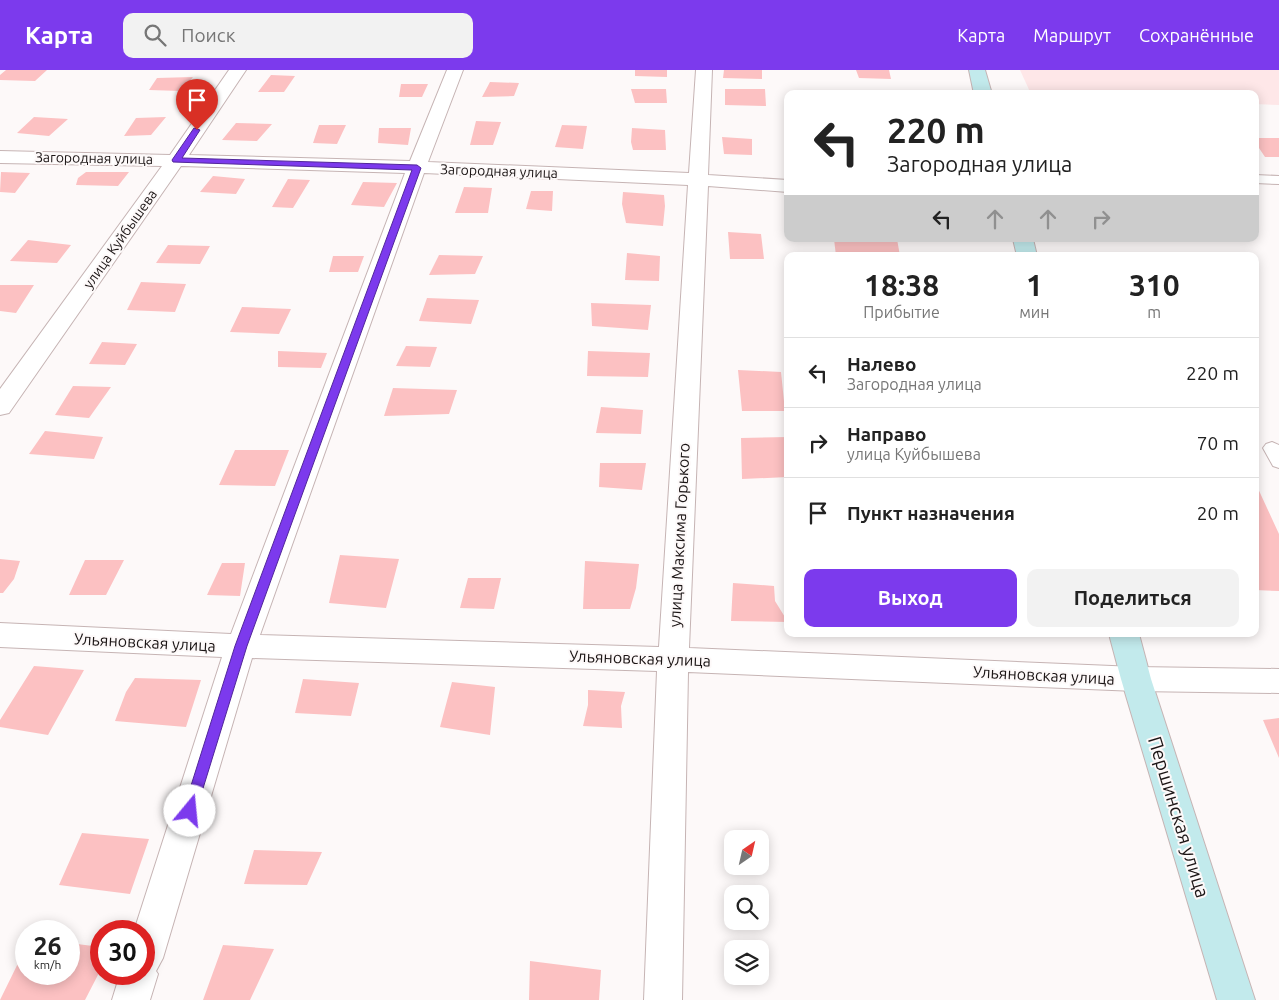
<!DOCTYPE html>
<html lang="ru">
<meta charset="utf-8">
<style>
:root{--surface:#fff;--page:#f2f2f2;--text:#222;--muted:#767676;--line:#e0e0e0;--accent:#7c3aed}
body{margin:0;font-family:Ubuntu,sans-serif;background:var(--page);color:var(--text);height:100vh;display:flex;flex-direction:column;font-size:19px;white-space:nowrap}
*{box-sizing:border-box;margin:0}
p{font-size:16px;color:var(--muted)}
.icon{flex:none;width:28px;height:28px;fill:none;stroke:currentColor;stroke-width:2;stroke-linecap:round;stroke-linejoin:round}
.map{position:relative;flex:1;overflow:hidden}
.side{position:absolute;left:784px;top:182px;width:475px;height:385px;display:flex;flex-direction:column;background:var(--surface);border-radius:10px;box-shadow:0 2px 12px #0003}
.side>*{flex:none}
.guide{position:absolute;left:784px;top:20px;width:475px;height:152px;border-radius:10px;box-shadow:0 2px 12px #0003;background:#fff;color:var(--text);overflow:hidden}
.needle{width:32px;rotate:34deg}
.tools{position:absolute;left:724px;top:760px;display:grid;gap:10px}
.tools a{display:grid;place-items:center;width:45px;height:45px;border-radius:10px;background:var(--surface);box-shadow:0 2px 12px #0003;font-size:25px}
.speed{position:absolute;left:15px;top:850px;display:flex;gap:10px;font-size:25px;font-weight:700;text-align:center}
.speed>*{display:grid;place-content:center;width:65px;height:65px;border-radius:50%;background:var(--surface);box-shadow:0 2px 12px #0003;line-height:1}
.speed small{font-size:12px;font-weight:400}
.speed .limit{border:8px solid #d22;background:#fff;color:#111}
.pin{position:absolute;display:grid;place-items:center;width:42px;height:42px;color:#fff;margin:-51px -21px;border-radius:50% 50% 50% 0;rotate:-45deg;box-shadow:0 0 5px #0007}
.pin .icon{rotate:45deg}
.me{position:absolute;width:55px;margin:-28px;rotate:17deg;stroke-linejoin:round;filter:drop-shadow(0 0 4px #0008)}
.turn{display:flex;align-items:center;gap:18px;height:105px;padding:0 20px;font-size:22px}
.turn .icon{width:65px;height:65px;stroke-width:2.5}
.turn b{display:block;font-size:35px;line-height:42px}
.lanes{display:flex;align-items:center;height:48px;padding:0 20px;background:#0003;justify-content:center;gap:25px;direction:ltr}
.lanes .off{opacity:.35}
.eta{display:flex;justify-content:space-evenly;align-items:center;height:85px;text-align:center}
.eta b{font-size:30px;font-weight:600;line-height:35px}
.cta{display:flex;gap:10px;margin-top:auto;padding:10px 20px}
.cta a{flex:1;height:58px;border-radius:10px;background:var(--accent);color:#fff;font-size:20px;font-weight:600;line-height:58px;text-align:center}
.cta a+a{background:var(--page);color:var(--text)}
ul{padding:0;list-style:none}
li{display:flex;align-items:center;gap:15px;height:70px;padding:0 20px;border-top:1px solid var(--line)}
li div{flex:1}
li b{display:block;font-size:19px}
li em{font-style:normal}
header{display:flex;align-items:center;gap:30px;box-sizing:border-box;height:70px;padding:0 25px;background:var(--accent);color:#fff}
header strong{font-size:24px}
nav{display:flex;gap:28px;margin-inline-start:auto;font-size:18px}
.search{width:350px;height:45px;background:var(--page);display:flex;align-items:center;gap:12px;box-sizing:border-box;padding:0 18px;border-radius:10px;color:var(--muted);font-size:19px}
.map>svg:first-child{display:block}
.built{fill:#fee7e8}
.building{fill:#fcc1c2}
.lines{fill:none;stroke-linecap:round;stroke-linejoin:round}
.lane-casing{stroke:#c6b4b4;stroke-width:2}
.street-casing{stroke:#c6b4b4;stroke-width:2}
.secondary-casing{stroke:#c6b4b4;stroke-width:2}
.lane{fill:#fff;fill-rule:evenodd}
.street{fill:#fff;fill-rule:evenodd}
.secondary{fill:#c2eaec;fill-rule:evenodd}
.route{fill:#7c3aed;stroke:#51269a}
.labels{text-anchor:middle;stroke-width:4;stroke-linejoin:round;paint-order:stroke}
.far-street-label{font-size:14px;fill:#1b1515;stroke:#fdf9f9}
.street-label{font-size:16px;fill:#1b1515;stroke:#fdf9f9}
.near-street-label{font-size:19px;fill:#1b1515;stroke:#fdf9f9}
</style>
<header>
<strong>Карта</strong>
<div class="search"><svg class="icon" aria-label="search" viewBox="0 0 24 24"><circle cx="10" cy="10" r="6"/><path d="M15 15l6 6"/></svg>Поиск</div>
<nav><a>Карта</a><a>Маршрут</a><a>Сохранённые</a></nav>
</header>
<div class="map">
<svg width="1279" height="930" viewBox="0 0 1279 930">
<rect width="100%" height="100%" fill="#fdf9f9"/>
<!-- built -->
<path class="built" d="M1020,0H1279V35L1255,34V24H1031Z"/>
<!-- building -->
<path class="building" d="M6,0H47L35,11L0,10V5Z
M635,0H667V7L635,6Z
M724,0H762V9L723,8Z
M856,0H889L891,9L859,8Z
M271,5L295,6L284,22H258Z
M193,7L182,21L149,20L157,8Z
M490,12L519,13L514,26L482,27Z
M401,14H428L422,27H399Z
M631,19H666L667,33H635Z
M725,19H765L766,36L725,35Z
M34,47L68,49L49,66L17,63Z
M166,47L151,65L124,66L136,48Z
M476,51L501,52L493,75H470Z
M236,53L272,54L257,71L222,70Z
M319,55H346L337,74L313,73Z
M562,55L587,56L583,79L555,77Z
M379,58H411L408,75L378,73Z
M632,58L665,60L666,80H633L631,72Z
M722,67L752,69V85L724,84Z
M1255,68H1279V87H1265L1255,72Z
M1,102L30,103L15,123L0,122Z
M86,102H129L118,116L76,115L78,108Z
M213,106L245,109L236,124L200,122Z
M288,109L310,110L293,138L272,137Z
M363,112L397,113L384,137L351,135Z
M464,117L492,118L488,143H455Z
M531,121H553L552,141L526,139Z
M623,122L664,125L665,136L663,156L626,153L622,134Z
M728,162L761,164L764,189H730Z
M834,169H897L900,186H836Z
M28,170L71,175L57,193L10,191Z
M168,175L210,176L200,194L156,193Z
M627,183L660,186L659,211L625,210Z
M439,185L483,186L475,204L429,205Z
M333,186H364L358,202H329Z
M141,212L186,214L175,242L127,240Z
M0,215H34L16,243L0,241Z
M427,228L479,230L471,254L419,251Z
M591,233L651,235L648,260L592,256Z
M242,237L291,239L279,264L230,262Z
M102,272L137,274L125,295L89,294Z
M406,276L437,277L430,297L396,296Z
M278,281L327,283L321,298L278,297Z
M588,281L650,283L648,307L587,306Z
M738,300L781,302L785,341H742Z
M73,316L111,317L89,348L55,345Z
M393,318L457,320L449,344L384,346Z
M601,337L643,340L641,364L596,363Z
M45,361L103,367L94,389L29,384Z
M788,367V407L742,409L741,368Z
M235,380H289L275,416L219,415Z
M600,393H646L642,420L599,417Z
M1255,412L1279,464V521L1255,520Z
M340,485L399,489L386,538L329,533Z
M0,489L20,491L14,509L3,523H0Z
M85,490H124L106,525H69Z
M585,491L639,494L636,518L630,539H583Z
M222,493H245L240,526L207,525Z
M468,508H501L494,539L460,538Z
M733,513L774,516L775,531L788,552L731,551Z
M34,596L84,600L48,665L0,657V650Z
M135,608L201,610L186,657L115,651L126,622Z
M303,609L359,613L351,646L295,643Z
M452,612L495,617L490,665L440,657Z
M588,620L625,622L621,636L622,658L583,656L588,635Z
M1279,648V688L1263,650Z
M82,763L149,769L130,824L59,815Z
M254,780L322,782L307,815L244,814Z
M69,873L101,877V899L85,930H0L26,877V904H69Z
M223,875L274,879L250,930H203Z
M530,891L601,900L599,930H529Z"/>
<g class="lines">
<defs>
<path id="lane" d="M1255,105L1279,106V114L1255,113Z
M1272,372L1279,375V398L1273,396L1263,378L1266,374Z"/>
<path id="street" d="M229,0H246L189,85L410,91L447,0H463L428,92L689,103L696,0H712L708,105L788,110V122L708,116L689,578L1136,597L1279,599V623L1136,621L688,602L682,930H644L657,601L252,588L163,888L156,901L158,904L150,930H112L120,904H144V861H134L222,587L0,577V553L231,564L405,103L181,96L9,343L0,345V319L162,96L0,93V81L170,85ZM424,103L688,115L659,577L260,565Z"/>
<path id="secondary" d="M969,0H985L992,24H974Z
M1013,169H1033L1037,186H1017Z
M1109,564H1139L1151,609L1255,930H1217L1121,609Z"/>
</defs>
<!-- lane casing -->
<use href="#lane" class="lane-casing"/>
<!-- street casing -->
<use href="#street" class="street-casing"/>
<!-- secondary casing -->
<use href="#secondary" class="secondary-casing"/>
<!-- lane -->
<use href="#lane" class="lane"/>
<!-- street -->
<use href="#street" class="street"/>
<!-- secondary -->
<use href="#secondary" class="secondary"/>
</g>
<!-- route -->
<path class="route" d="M194,58L200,60L182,88L417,95L421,98L247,576L196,741L194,746L190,747L185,746L183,741L235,576L412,100L173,92L172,90Z"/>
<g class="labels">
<!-- far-street labels -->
<g class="far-street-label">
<text transform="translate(94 88) rotate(1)" y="5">Загородная улица</text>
<text transform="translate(499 101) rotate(2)" y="5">Загородная улица</text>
<text transform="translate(120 169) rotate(-55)" y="5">улица Куйбышева</text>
</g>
<!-- street labels -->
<g class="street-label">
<text transform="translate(679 465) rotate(-87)" y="6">улица Максима Горького</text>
<text transform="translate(145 572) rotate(3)" y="6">Ульяновская улица</text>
<text transform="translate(640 588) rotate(2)" y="6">Ульяновская улица</text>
<text transform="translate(1044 605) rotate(3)" y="6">Ульяновская улица</text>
</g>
<!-- near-street labels -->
<g class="near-street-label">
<text transform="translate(1179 747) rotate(73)" y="7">Першинская улица</text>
</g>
</g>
</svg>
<div class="tools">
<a><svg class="needle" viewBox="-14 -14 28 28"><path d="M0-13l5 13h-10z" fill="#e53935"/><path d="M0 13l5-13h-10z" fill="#767676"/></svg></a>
<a><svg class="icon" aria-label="search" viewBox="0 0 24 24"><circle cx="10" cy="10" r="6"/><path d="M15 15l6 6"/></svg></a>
<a><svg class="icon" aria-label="layers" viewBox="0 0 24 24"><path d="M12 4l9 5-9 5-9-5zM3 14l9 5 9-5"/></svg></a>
</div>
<div class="speed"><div>26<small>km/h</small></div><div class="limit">30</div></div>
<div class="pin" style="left:197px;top:60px;background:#d93025"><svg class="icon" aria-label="arrive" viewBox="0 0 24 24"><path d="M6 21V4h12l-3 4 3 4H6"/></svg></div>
<svg class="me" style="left:190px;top:741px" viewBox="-20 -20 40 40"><circle r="19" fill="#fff"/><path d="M0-13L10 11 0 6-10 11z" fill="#7c3aed"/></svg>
<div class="guide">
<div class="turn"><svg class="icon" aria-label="left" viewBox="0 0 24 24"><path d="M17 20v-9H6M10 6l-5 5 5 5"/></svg><div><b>220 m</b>Загородная улица</div></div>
<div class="lanes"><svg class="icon" aria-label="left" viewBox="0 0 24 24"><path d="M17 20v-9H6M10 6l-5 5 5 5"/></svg><svg class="icon off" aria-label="ahead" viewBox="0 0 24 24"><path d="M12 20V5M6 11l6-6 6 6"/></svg><svg class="icon off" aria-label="ahead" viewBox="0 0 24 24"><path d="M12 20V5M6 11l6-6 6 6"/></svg><svg class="icon off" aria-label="right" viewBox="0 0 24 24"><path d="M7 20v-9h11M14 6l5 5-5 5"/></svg></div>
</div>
<section class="side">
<div class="eta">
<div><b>18:38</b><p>Прибытие</p></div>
<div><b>1</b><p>мин</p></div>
<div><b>310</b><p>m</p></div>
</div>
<ul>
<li><svg class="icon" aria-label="left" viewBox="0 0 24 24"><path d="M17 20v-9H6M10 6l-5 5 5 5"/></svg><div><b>Налево</b><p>Загородная улица</p></div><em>220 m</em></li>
<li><svg class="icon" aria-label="right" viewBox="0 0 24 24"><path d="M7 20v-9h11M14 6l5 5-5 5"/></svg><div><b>Направо</b><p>улица Куйбышева</p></div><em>70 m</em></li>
<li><svg class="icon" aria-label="arrive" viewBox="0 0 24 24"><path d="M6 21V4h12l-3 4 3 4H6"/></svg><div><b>Пункт назначения</b></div><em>20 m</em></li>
</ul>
<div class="cta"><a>Выход</a><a>Поделиться</a></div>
</section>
</div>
